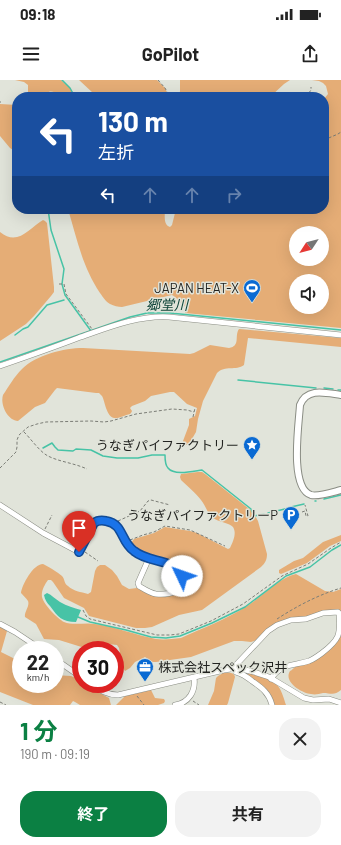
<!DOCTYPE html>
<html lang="ja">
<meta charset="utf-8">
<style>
:root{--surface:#fff;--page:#f2f2f2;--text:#222;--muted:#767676;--accent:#0b8043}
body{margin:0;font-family:Barlow,"Noto Sans JP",sans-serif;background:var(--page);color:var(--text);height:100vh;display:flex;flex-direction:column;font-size:15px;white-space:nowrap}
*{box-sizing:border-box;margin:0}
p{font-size:13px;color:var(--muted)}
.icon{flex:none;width:22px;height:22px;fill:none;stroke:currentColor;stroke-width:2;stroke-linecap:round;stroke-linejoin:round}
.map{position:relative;height:625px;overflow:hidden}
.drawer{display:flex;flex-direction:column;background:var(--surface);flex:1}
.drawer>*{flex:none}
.top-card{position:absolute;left:12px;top:12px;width:317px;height:122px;border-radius:16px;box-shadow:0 4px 16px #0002;background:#1a4fa0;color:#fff;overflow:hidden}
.needle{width:26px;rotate:234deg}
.tools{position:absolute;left:289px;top:146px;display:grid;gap:8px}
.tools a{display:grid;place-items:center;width:40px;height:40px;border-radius:50%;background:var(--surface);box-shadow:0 4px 16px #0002;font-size:20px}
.speed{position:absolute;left:12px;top:561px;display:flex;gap:8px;font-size:20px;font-weight:700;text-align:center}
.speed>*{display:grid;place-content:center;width:52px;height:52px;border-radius:50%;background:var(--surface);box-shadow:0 4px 16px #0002;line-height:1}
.speed small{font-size:10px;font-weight:400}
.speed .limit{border:6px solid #d22;background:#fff;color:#111}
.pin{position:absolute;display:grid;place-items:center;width:34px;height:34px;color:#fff;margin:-41px -17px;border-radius:50% 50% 50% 0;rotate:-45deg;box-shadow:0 0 4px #0007}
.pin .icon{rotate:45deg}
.me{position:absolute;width:44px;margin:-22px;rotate:312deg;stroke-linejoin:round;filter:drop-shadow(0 0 3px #0008)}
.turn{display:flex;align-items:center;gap:14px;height:84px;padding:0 20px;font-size:18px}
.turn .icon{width:52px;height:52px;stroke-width:2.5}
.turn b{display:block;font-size:28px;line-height:34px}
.lanes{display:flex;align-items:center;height:38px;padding:0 20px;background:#0003;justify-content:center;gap:20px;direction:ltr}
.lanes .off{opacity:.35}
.round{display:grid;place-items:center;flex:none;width:42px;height:42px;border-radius:16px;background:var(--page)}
.headline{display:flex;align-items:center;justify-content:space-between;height:68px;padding:0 20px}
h1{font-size:24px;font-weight:700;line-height:30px;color:var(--accent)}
.cta{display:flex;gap:8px;margin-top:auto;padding:8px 20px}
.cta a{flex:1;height:46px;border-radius:16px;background:var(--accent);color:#fff;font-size:16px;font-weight:700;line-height:46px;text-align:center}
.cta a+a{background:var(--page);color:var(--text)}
.status{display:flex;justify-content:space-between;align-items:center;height:28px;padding:0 20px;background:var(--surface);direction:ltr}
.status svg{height:11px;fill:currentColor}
header{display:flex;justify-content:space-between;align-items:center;height:52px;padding:0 20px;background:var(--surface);font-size:18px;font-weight:700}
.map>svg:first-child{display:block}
.green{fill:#e5ad76;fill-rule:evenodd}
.water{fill:#47c3a6}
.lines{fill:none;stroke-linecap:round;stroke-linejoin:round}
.stream{stroke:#47c3a6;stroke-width:1.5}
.minor-casing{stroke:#8a8d84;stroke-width:6}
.tertiary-casing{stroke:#8a8d84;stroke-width:8}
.path{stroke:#7b7d76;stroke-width:1;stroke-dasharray:3 2;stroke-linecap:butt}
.minor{stroke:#fff;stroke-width:5}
.tertiary{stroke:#fff;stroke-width:6}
.route-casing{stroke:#114b97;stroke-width:10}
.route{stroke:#1a73e8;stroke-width:7}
.labels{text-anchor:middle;stroke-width:3;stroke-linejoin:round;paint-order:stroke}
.poi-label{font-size:13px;fill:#222320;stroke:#e1e4da;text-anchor:end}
.water-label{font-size:14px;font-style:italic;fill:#0f4539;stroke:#e1e4da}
</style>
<div class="status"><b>09:18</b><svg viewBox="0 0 49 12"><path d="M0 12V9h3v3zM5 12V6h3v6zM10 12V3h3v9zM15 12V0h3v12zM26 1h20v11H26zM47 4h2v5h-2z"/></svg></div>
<header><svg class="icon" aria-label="menu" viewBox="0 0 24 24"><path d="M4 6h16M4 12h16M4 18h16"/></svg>GoPilot<svg class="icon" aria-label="share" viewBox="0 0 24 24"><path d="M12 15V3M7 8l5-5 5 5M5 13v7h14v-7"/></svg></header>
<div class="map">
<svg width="341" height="625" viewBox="0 0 341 625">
<rect width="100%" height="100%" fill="#e1e4da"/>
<!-- green -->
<path class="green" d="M15,0H61L70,8L74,17C71,17 69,17 66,17C59,16 49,5 45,17H28V5L24,2Z
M79,0H157L165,8L169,17H95L93,13Z
M180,0H290L284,4L270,17H179L180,11Z
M312,0H341V248L185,233V230L189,228C181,227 179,218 172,215L122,227C118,227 114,226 110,224C106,222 103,217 100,213C82,186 77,159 68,129H103L106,131L117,129H165C165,135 163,145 170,147L172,145L176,129H324V19L328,14L326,6L323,3L319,1ZM296,153H322V179H296ZM296,201H322V227H296Z
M0,24L17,25L16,70H13L10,68L0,56Z
M43,140L45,141L47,143L54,207V212L51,216L34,236L26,244L0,261V152C18,167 29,148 43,140Z
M239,249L341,258V267L248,258L244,285C236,291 225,285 217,293L203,321L198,339L196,352L189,364L187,365H185L183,361L189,345V339L195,336L197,328L187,324L174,312H170L151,316L145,321L132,326L130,328L132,331L131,333L130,334C125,335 118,339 114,338C106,336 105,321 102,316L99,313H96L57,308L55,310L45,323L35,327L18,341C7,340 0,324 3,315C9,306 14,297 22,289C36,275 64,268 83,268L190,274L194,273L210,265L229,268C241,266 234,256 239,249Z
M198,392H202L205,394L253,432L258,441L267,474C267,480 265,483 261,487L202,530L179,535L152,547L145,548H136L89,536L84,528L64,518L53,502L51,500H48C45,504 41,511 42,517C44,525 57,538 64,542C74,546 85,542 95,544C116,547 136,555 156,559C164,560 172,559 181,558C203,548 227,539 247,526C262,517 280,497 296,494L325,511L333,512L341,509V532L338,530L306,537L290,538L276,543L267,549L257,560L251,562L242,561H234L191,577L156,582H153L145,577L135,582L130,588L125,591L123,588L119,568L117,565L100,563L93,568L88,569L59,560L44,559L36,544L25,537C24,532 30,526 28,521C26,518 23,515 21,513C22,505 33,484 43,484C46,485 59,493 62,496C65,499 64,504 68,506C73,511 81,512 88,514L91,512L95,491L97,487L100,485H105L112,490L117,496L122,505L129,509L137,508L151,515L182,510V492L140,473L134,469L131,463L134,459L154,453L165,447L190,451L197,453L228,469L230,468C233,462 237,453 233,447C230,443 218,442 213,438C207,433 206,426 201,420C196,413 188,407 181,400L180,397L181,394Z
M341,455V461L330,466L307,483L281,494L279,493V490L294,481L303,478L323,462Z
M0,547L7,551L1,572L21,582V604H55V595L71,596L80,600H81V604H86L96,611L109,618L111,625H80L75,622L73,621L70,625H33L0,612Z
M341,555V610C334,616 331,613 323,613C319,614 315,615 311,614C302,613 283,602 290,591C291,591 295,587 295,587L331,569L337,562Z
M223,593C227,593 234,591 235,597L228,623L227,625H208L214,611L216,598L218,596Z
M248,593C257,595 273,599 278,606C282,611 284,619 286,625H274L247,595Z
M151,610L155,618L164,619L165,621L164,623L158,625H116L125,616Z"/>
<!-- water -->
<path class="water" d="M47,513C52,515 55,519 60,522C67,526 74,528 81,530L76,542C62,542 58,537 50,526C47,523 45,520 44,515Z"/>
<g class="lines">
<!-- stream -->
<path class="stream" d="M62,0L70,8L75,17
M48,129L51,150L64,189L62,204L65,215L91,251
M15,255L23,249L28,247L47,225L64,220
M0,282L130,237L147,233H170L341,250
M238,300L316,308
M324,308L333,309
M338,310H341
M43,368L52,363L55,367L58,370L73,371L76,369L91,370L103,376L117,378H138L152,375H165C165,379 165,385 168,388C174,396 194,391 202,390L251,429L254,436L264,434
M324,419L341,415
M315,421H316
M291,427L304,424
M268,433L289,428
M78,537L90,542L126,550L151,557L166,558L180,556L212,543L245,527L286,496L310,487L332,470L341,465"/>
<defs>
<path id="minor" d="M0,286C26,277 52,268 78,258C107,248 138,235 169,237L341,255
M0,425L43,453L79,472L94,443L97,441L104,440L115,444L117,446L125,461L129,467L139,475L147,478L151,479C157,480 165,481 172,485C176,487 180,491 182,496C190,512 167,515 156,514C150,513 144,509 139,506L138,503L149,478
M0,544L15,552L42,570
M55,579L81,597
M271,599C281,583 293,586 309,581C314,579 318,576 322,573C339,560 341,555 339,533L338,532L323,533L306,539L291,540L277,545L268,551L235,586L236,592C243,594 247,597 252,601C262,608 269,613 272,625
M91,604C100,610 107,615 118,615L224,590L237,588L254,592L269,597L304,618L313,620L329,619L341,623
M175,625C189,623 196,611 194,597"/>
<path id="tertiary" d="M341,315C326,313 307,307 300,325C299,343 289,408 311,415C318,417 333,412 341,410"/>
</defs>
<!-- minor casing -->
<use href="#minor" class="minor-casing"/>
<!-- tertiary casing -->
<use href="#tertiary" class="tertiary-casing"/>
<!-- path -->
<path class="path" d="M158,0L165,8L170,17
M306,17L311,10V7
M0,22H1
M324,60L338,54L341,52
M59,204H64L66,214L69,218L92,249
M193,337L195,328
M24,352C31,359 40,372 48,376C60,382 74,383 87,389
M0,388L16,372L17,367V360L19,355L28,347L37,344L46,342L91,341L104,342L111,341L136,334L172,329L187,330L194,332
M302,432L305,431L306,436H308L305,425
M118,441L140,431L148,421L151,420L170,425
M68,445L83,453
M45,449L52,435
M130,460L143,455L154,452L165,446L190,450L225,466
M85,472L98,481
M83,530L86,536L90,539L157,555H170L179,554L211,541L243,524L282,496L308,484L331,468L341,462
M277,539C297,526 318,515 341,508
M137,616L144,625
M193,621L199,625
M0,622L6,625"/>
<!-- minor -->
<use href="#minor" class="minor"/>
<!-- tertiary -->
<use href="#tertiary" class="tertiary"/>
</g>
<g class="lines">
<defs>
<path id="route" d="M79,472L94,443C98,440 101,440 106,441C124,444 120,461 134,471C150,484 172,477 182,496"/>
</defs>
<!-- route casing -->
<use href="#route" class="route-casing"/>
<!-- route -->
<use href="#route" class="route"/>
</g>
<!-- icons -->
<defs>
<symbol id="stadium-pin" viewBox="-11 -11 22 30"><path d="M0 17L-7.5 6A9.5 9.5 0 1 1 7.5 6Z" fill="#0a6ad3" stroke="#e1e4da"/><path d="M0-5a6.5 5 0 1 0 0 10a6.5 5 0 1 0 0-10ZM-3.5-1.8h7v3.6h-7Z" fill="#fff"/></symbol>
<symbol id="sight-pin" viewBox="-11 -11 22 30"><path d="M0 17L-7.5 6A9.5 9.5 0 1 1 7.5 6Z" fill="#0a6ad3" stroke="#e1e4da"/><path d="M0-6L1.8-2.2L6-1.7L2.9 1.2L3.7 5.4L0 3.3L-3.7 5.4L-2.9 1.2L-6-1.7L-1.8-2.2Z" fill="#fff"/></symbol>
<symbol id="parking-pin" viewBox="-11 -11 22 30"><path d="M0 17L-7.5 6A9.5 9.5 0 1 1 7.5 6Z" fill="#0a6ad3" stroke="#e1e4da"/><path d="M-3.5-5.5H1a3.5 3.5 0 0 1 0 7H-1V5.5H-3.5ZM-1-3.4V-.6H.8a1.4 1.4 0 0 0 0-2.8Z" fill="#fff"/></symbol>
<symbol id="office-pin" viewBox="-11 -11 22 30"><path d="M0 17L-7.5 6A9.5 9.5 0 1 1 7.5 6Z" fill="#0a6ad3" stroke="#e1e4da"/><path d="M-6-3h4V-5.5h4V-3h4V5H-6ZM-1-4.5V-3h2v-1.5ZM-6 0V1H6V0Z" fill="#fff"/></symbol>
</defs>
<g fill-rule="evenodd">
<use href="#stadium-pin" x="242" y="198" width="20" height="27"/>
<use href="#sight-pin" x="242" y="355" width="20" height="27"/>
<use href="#parking-pin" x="281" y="425" width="20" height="27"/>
<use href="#office-pin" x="135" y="577" width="20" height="27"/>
</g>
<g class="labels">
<!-- poi labels -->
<g class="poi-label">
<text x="239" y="213">JAPAN HEAT-X</text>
<text x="239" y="370">うなぎパイファクトリー</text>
<text x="278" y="440">うなぎパイファクトリーP</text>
<text x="158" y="592" text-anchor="start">株式会社スペック沢井</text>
</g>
<!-- water labels -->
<g class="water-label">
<text x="167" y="230">郷堂川</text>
</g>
</g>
</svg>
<div class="tools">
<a><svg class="needle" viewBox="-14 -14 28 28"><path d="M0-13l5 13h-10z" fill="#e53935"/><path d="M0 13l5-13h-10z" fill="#767676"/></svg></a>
<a><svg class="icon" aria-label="sound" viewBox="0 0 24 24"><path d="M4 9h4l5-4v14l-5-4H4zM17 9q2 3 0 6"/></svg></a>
</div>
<div class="speed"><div>22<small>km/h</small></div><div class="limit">30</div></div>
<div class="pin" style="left:79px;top:472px;background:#d93025"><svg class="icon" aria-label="arrive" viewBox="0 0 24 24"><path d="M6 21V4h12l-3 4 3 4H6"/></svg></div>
<svg class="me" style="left:182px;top:496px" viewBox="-20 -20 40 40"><circle r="19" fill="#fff"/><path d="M0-13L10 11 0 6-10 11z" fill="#1a73e8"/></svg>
<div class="top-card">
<div class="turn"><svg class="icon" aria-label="left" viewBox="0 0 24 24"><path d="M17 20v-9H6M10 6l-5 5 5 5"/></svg><div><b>130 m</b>左折</div></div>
<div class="lanes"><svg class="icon" aria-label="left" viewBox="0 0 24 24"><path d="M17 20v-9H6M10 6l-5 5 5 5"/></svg><svg class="icon off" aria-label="ahead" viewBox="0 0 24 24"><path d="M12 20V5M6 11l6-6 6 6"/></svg><svg class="icon off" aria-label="ahead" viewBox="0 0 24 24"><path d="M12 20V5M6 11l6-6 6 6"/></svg><svg class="icon off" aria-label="right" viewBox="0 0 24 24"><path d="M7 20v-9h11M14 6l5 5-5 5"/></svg></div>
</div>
</div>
<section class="drawer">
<div class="headline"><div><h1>1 分</h1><p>190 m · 09:19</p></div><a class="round"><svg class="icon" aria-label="close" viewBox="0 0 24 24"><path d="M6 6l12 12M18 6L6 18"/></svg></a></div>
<div class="cta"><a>終了</a><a>共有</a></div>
</section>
